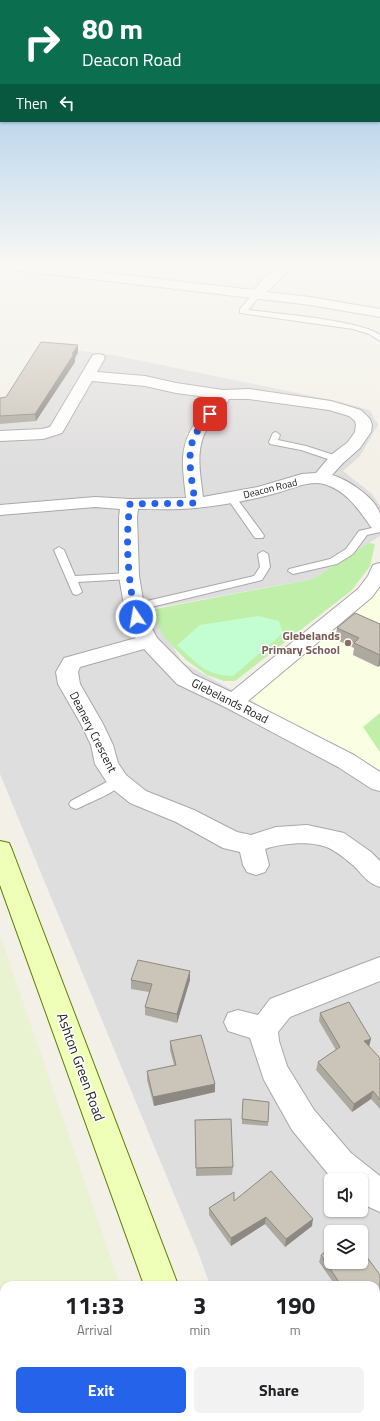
<!DOCTYPE html>
<style>
:root{--surface:#fff;--page:#f2f2f2;--text:#202124;--muted:#757577;--accent:#2563eb}
body{margin:0;font-family:"Titillium Web",sans-serif;background:var(--page);color:var(--text);height:100vh;display:flex;flex-direction:column;font-size:15px;white-space:nowrap}
*{box-sizing:border-box;margin:0}
p{font-size:13px;color:var(--muted)}
.icon{flex:none;width:22px;height:22px;fill:none;stroke:currentColor;stroke-width:2;stroke-linecap:round;stroke-linejoin:round}
.map{position:relative;flex:1;overflow:hidden}
.sheet{position:absolute;left:0px;top:1281px;width:380px;height:140px;display:flex;flex-direction:column;background:var(--surface);border-radius:12px 12px 0 0;box-shadow:0 1px 3px #0004}
.sheet>*{flex:none}
.guide{position:absolute;left:0px;top:0px;width:380px;height:122px;box-shadow:0 1px 3px #0004;background:#0b6e4f;color:#fff;overflow:hidden}
.fabs{position:absolute;left:324px;top:1173px;display:grid;gap:8px}
.fabs a{display:grid;place-items:center;width:44px;height:44px;border-radius:6px;background:var(--surface);box-shadow:0 1px 3px #0004;font-size:20px}
.pin{position:absolute;display:grid;place-items:center;width:34px;height:34px;color:#fff;margin:-17px;border-radius:8px;box-shadow:0 2px 6px #0006}
.me{position:absolute;width:44px;margin:-22px;rotate:348deg;stroke-linejoin:round;filter:drop-shadow(0 0 3px #0008)}
.turn{display:flex;align-items:center;gap:14px;height:84px;padding:0 16px;font-size:18px}
.turn .icon{width:52px;height:52px;stroke-width:2.5}
.turn b{display:block;font-size:28px;line-height:34px}
.then{display:flex;align-items:center;height:38px;padding:0 16px;background:#0003;gap:8px;font-size:15px}
.eta{display:flex;justify-content:space-evenly;align-items:center;height:68px;text-align:center}
.eta b{font-size:24px;font-weight:700;line-height:28px}
.action{display:flex;gap:8px;margin-top:auto;padding:8px 16px}
.action a{flex:1;height:46px;border-radius:6px;background:var(--accent);color:#fff;font-size:16px;font-weight:700;line-height:46px;text-align:center}
.action a+a{background:var(--page);color:var(--text)}
.map>svg:first-child{display:block}
.residential{fill:#dfdede;fill-rule:evenodd}
.education{fill:#faffe3}
.farmland{fill:#e9f2d1}
.grass{fill:#bfefa9}
.park{fill:#c2fed1}
.lines{fill:none;stroke-linecap:round;stroke-linejoin:round}
.lane-casing{stroke:#a8a8a8;stroke-width:2}
.street-casing{stroke:#a8a8a8;stroke-width:2}
.secondary-casing{stroke:#5b8000;stroke-width:2}
.lane{fill:#fff;fill-rule:evenodd}
.street{fill:#fff;fill-rule:evenodd}
.secondary{fill:#efffb8;fill-rule:evenodd}
.wall{fill:#aea99f}
.shaded-wall{fill:#8d8982}
.building{fill:#cac4b9;stroke:#8d8982}
.route{stroke:#2563eb;stroke-width:7;stroke-dasharray:0 12.6}
.education-dot{fill:#8d6e63;stroke:#fff;stroke-width:1.5}
.labels{text-anchor:middle;stroke-width:3;stroke-linejoin:round;paint-order:stroke}
.far-street-label{font-size:10px;fill:#212121;stroke:#fff}
.education-label{font-size:12px;font-weight:bold;fill:#785e54;stroke:#fff;text-anchor:end}
.street-label{font-size:12px;fill:#212121;stroke:#fff}
.near-street-label{font-size:14px;fill:#212121;stroke:#fff}
</style>
<div class="map">
<svg width="380" height="1421" viewBox="0 0 380 1421">
<rect width="100%" height="100%" fill="#f2f0e7"/>
<!-- residential -->
<path class="residential" d="M43,346L113,355L341,402L370,410L378,425L360,456L343,471L372,494L380,506V536L313,579L150,609L182,662L380,773V1421H260L258,1417H376V1285H210L198,1252L0,774V404H6ZM331,1180H361V1210H331ZM331,1232H361V1262H331Z"/>
<!-- education -->
<path class="education" d="M380,586V773L251,700Z"/>
<!-- farmland -->
<path class="farmland" d="M0,935L120,1285H4V1417H165L166,1421H0Z"/>
<!-- grass -->
<path class="grass" d="M369,543L375,544L370,566L352,590L235,681H224L207,675L186,660L164,637L150,610L313,579Z
M380,713V752L363,727Z"/>
<!-- park -->
<path class="park" d="M258,616L279,621L283,633L233,676C205,676 196,662 177,645L200,625Z"/>
<g class="lines">
<defs>
<path id="lane" d="M254,293H260L261,295L248,310C274,313 364,321 380,335V341L369,334L353,329L240,313V309Z
M276,432L280,435L278,440L306,446L340,457L342,459L337,462L301,450L270,444L269,442L273,433Z
M232,495L235,496L263,534L264,536L263,538H255L227,498Z
M380,526V532L367,535L353,554L337,564L293,574L288,571L289,569L330,559L346,549L359,531Z
M59,547L64,550L75,576L129,573L134,576L129,579L78,582L82,592L77,595L73,594L54,550Z
M263,551L268,554L270,567L262,580L147,608L134,610L129,607L134,604L254,576L260,567L258,554Z
M118,776L123,778L124,781C118,792 92,801 81,807L76,809L71,807L69,804L71,801Z"/>
<path id="street" d="M10,266H46L254,290L263,279L280,266H293L267,292L310,297L380,309V317L310,305L16,270L12,269Z
M98,354L103,355L105,358L97,372L145,376L176,383L223,390L249,389L331,401L361,410L370,419L372,425L371,432L360,448L343,463L332,475C347,479 376,498 380,514C380,519 380,527 380,532L374,531C360,512 348,491 324,484C310,480 293,488 280,492C253,500 224,505 196,508C177,510 157,509 138,509L137,517L139,576L146,617L157,638L193,674L231,692L358,589L368,576L373,565L380,563V586L372,597L248,701L354,755L380,772V791L372,789L338,767L225,707L177,684L144,649L80,667L78,672L80,684L103,724L113,745L118,763L126,775L146,791L194,810L237,832L251,835L276,827L307,825L335,831L344,833L371,852L380,861V887C367,883 363,875 354,866C347,860 337,852 329,848C312,840 282,843 265,849L269,865L265,872L256,875L247,872L243,865L240,852L223,848L176,822L130,803L110,787L95,764L91,745L81,724L58,684L56,672L64,658L136,638L126,617L119,576V517L120,509L95,507L0,515V505L95,497L130,499L186,498C183,468 178,449 195,423C201,414 209,408 214,398L176,393L145,386L92,381L62,433L43,439L0,441V431L42,429L50,427L91,358L93,355ZM229,399H249L329,410L349,416L355,421L356,425L355,432L348,442L331,455L316,473L302,474L258,487L203,497C200,472 194,446 210,424C216,416 224,409 229,399Z
M380,957V981L290,1017L278,1032L279,1041L287,1066L314,1110L351,1153L380,1176V1212L369,1207L361,1201V1180H335L329,1175L292,1130L264,1080L250,1038L228,1031L224,1022L228,1013L238,1010L258,1015L270,999Z"/>
<path id="secondary" d="M0,841L9,843L12,850L178,1285H144L0,885Z
M376,1365L380,1366V1402L376,1401Z
M187,1417H225L227,1421H189Z
M279,1417H318L316,1421H277Z"/>
</defs>
<!-- lane casing -->
<use href="#lane" class="lane-casing"/>
<!-- street casing -->
<use href="#street" class="street-casing"/>
<!-- secondary casing -->
<use href="#secondary" class="secondary-casing"/>
<!-- lane -->
<use href="#lane" class="lane"/>
<!-- street -->
<use href="#street" class="street"/>
<!-- secondary -->
<use href="#secondary" class="secondary"/>
</g>
<!-- wall -->
<path class="wall" d="M78,352L75,358V362L36,421L0,424V398L6,397Z
M380,624V665L378,667L353,655L354,648L335,639L337,628Z
M131,980H190L177,1023L145,1015V1007L149,992L131,989Z
M320,1013L380,1058V1109L371,1099L352,1112L316,1070L318,1062L336,1050L319,1021Z
M170,1041L215,1084V1092L154,1106L147,1080V1071L174,1065L170,1050Z
M269,1102L268,1126L242,1124V1119Z
M195,1120L233,1167L232,1175L196,1176Z
M234,1201L312,1226L285,1247L265,1224L231,1246L209,1215V1208Z
M321,1255L376,1305L335,1285L319,1262Z"/>
<!-- shaded-wall -->
<path class="shaded-wall" d="M78,345V352L75,358V362L36,421L35,414Z
M380,655V665L378,667Z
M190,971V980L177,1023V1014Z
M371,1039L369,1047L364,1041Z
M215,1084V1092L154,1106L153,1097Z
M373,1091L371,1099L352,1112L354,1104Z
M266,1217L265,1224L231,1246V1238Z
M313,1219L312,1226L285,1247L286,1239Z
M380,1296V1302L376,1305V1299Z"/>
<!-- building -->
<path class="building" d="M41,342L78,345L72,354H74L35,414L0,416V398L6,397Z
M355,613L380,624V655L354,643L359,638L337,628Z
M138,960L190,971L177,1014L145,1007L152,984L131,980Z
M349,1002L371,1039L364,1041L380,1058V1100L373,1091L354,1104L318,1062L340,1047L320,1013Z
M201,1035L215,1084L153,1097L147,1071L176,1065L170,1041Z
M243,1099L269,1102L268,1122L242,1119Z
M231,1119L233,1167L196,1168L195,1120Z
M271,1171L313,1219L286,1239L266,1217L231,1238L209,1208L234,1192V1201Z
M331,1247V1262H361V1249L380,1275V1296L376,1299V1285H335L339,1282L321,1255Z"/>
<!-- sky -->
<linearGradient id="sky" x2="0" y2="1"><stop stop-color="#8dbce6"/><stop offset="0.57" stop-color="#f9f8f4"/><stop offset="1" stop-color="#f9f8f4" stop-opacity="0"/></linearGradient>
<rect width="380" height="465" fill="url(#sky)"/>
<g class="lines">
<!-- route -->
<path class="route" d="M136,617C128,581 125,540 130,504L195,503C193,485 187,461 192,443C195,433 203,422 210,414"/>
</g>
<!-- markers -->
<circle class="education-dot" cx="348" cy="643" r="4"/>
<g class="labels">
<!-- far-street labels -->
<g class="far-street-label">
<text transform="translate(270 488) rotate(-14)" y="4">Deacon Road</text>
</g>
<!-- education labels -->
<g class="education-label">
<text x="340" y="640">Glebelands<tspan x="340" dy="14">Primary School</tspan></text>
</g>
<!-- street labels -->
<g class="street-label">
<text transform="translate(230 701) rotate(27)" y="4">Glebelands Road</text>
<text transform="translate(93 732) rotate(63)" y="4">Deanery Crescent</text>
</g>
<!-- near-street labels -->
<g class="near-street-label">
<text transform="translate(81 1067) rotate(70)" y="5">Ashton Green Road</text>
</g>
</g>
</svg>
<div class="fabs">
<a><svg class="icon" aria-label="sound" viewBox="0 0 24 24"><path d="M4 9h4l5-4v14l-5-4H4zM17 9q2 3 0 6"/></svg></a>
<a><svg class="icon" aria-label="layers" viewBox="0 0 24 24"><path d="M12 4l9 5-9 5-9-5zM3 14l9 5 9-5"/></svg></a>
</div>
<div class="pin" style="left:210px;top:414px;background:#d93025"><svg class="icon" aria-label="arrive" viewBox="0 0 24 24"><path d="M6 21V4h12l-3 4 3 4H6"/></svg></div>
<svg class="me" style="left:136px;top:617px" viewBox="-20 -20 40 40"><circle r="17" fill="#2563eb" stroke="#fff" stroke-width="3"/><path d="M0-11L8 9 0 5-8 9z" fill="#fff"/></svg>
<div class="guide">
<div class="turn"><svg class="icon" aria-label="right" viewBox="0 0 24 24"><path d="M7 20v-9h11M14 6l5 5-5 5"/></svg><div><b>80 m</b>Deacon Road</div></div>
<div class="then">Then<svg class="icon" aria-label="left" viewBox="0 0 24 24"><path d="M17 20v-9H6M10 6l-5 5 5 5"/></svg></div>
</div>
<section class="sheet">
<div class="eta">
<div><b>11:33</b><p>Arrival</p></div>
<div><b>3</b><p>min</p></div>
<div><b>190</b><p>m</p></div>
</div>
<div class="action"><a>Exit</a><a>Share</a></div>
</section>
</div>
